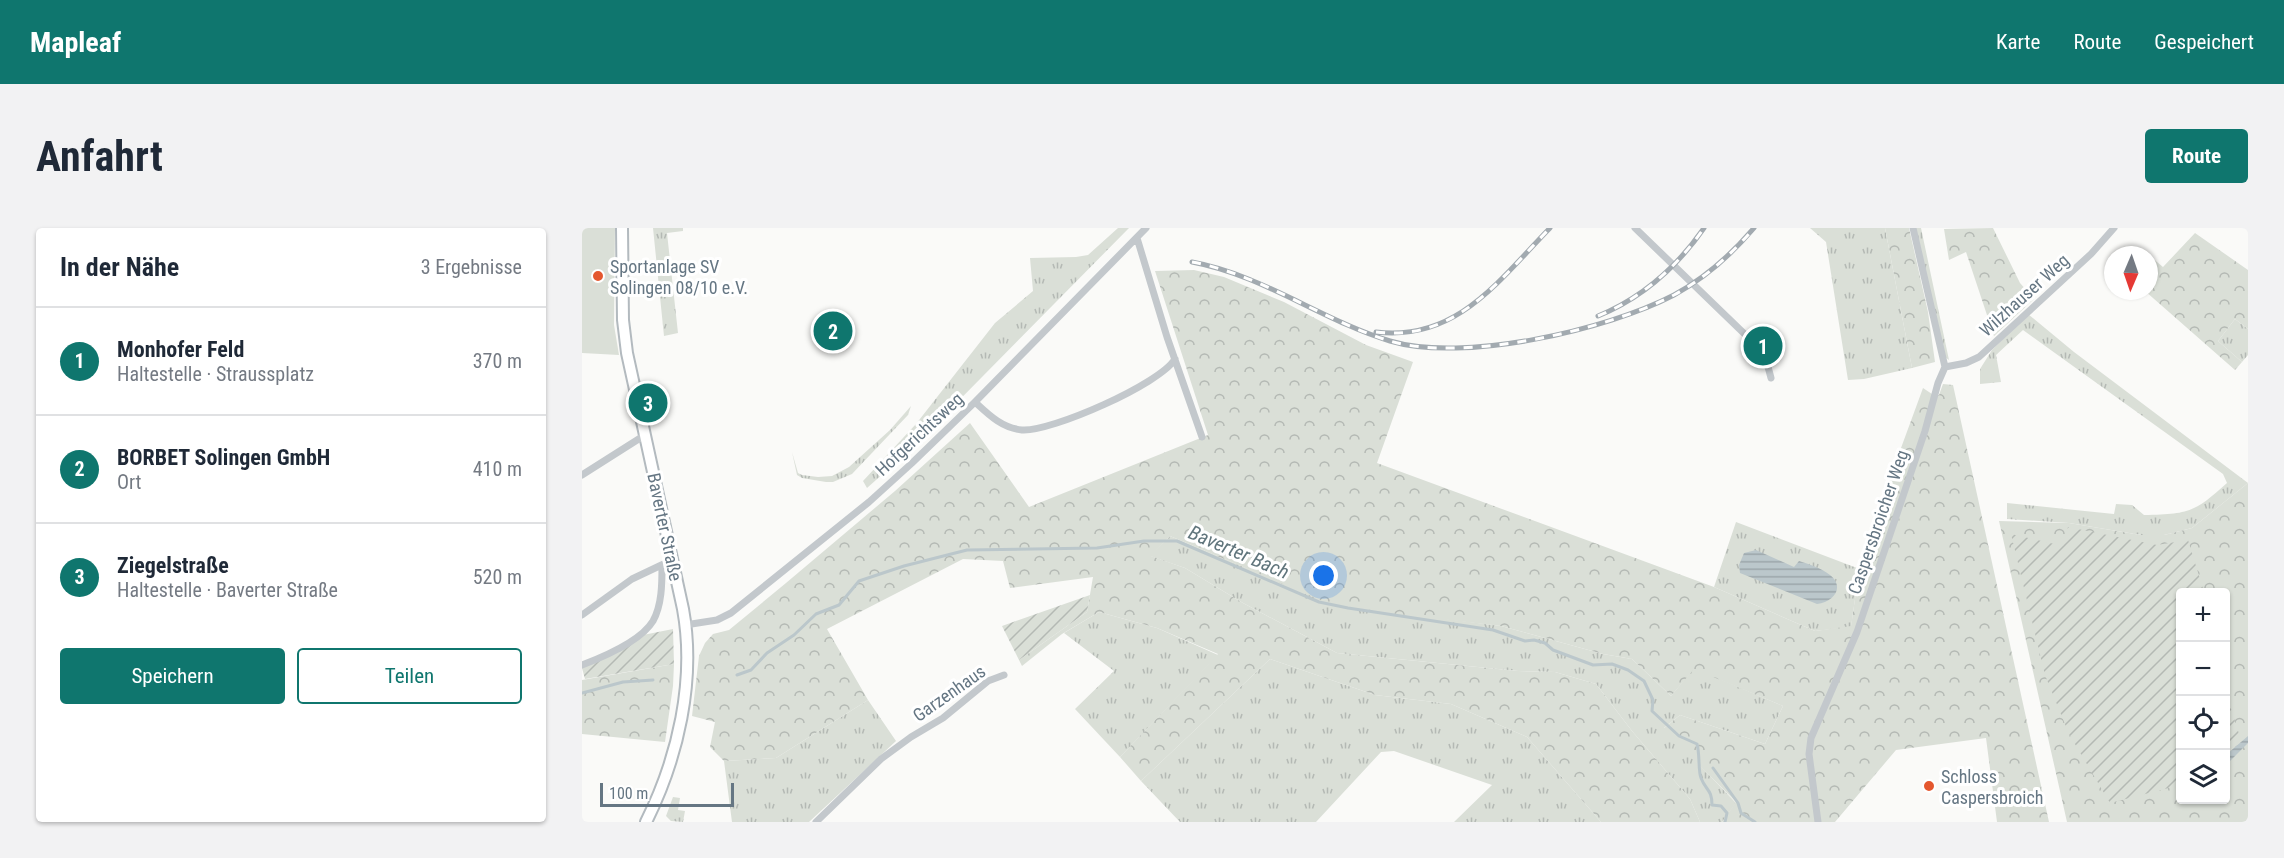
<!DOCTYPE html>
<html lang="de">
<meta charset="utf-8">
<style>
:root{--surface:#fff;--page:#f2f2f3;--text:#1f2937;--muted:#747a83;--line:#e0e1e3;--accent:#0f766e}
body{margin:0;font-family:"Roboto Condensed",sans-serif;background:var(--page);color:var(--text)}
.controls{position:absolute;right:18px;bottom:18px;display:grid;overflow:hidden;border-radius:6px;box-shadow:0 2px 4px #0004}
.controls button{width:54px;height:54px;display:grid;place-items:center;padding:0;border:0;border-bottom:2px solid var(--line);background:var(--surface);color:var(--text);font:30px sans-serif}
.compass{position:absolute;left:1522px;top:18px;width:54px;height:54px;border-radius:50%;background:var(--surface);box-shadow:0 2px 4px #0004;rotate:182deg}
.scale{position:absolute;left:18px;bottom:15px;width:134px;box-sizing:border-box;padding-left:6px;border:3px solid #657683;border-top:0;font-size:16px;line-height:21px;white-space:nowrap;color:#657683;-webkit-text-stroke:4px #fff;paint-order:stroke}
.you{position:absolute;left:742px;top:348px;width:21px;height:21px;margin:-15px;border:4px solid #fff;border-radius:50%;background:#1a73e8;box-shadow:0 0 0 9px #1a73e833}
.badge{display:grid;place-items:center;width:39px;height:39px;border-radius:50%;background:var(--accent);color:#fff;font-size:20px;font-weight:700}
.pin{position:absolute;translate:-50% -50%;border:3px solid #fff;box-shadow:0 2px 6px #0006}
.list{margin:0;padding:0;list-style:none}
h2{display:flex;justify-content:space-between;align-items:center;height:78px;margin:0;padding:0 24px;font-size:26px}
h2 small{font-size:20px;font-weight:400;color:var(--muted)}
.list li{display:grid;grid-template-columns:39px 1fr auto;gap:18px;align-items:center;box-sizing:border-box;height:108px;padding:0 24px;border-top:2px solid var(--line)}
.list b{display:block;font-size:22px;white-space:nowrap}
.list p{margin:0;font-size:20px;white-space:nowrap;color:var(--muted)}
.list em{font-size:20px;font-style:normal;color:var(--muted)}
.actions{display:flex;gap:12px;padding:18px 24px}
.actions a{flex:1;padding:14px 0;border:2px solid var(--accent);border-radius:6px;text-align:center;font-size:21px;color:var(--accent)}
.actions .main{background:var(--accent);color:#fff}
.icon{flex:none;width:33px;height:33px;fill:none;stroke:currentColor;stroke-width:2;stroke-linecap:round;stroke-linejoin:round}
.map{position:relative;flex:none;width:1666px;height:594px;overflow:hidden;border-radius:6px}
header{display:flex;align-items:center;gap:36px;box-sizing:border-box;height:84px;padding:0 30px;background:var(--accent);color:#fff}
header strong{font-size:28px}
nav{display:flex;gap:33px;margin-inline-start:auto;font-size:21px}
.intro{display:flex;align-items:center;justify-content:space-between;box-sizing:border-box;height:144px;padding:0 36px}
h1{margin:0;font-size:42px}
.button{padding:15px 27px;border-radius:6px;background:var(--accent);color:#fff;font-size:21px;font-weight:700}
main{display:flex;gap:36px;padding:0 36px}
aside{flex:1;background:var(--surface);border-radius:6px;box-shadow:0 2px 4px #0004}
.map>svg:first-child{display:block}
.grass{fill:url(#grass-tufts)}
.forest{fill:url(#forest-crowns);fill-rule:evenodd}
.garden{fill:url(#garden-furrows)}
.pitch{fill:#dadfd7}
.water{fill:url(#water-rules)}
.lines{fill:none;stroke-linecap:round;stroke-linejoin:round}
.stream{stroke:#bbc7cb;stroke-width:3}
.secondary-casing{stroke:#b3babf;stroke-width:14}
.minor{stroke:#c3c8cc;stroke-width:7}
.secondary{stroke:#fff;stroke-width:10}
.rail-casing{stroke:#a2aab0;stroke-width:5}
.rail{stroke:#fff;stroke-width:3;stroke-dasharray:9;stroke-linecap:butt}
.poi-dot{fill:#e4572e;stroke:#fff;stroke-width:2}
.labels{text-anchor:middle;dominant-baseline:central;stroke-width:6;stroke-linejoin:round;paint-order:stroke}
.poi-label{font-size:18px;fill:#657683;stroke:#fff;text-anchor:start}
.street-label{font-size:18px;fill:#657683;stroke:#fff}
.water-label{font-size:20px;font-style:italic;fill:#60757c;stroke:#fff}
</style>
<header>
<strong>Mapleaf</strong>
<nav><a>Karte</a><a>Route</a><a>Gespeichert</a></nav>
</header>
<div class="intro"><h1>Anfahrt</h1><a class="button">Route</a></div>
<main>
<aside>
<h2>In der Nähe<small>3 Ergebnisse</small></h2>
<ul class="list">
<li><span class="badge">1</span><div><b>Monhofer Feld</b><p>Haltestelle · Straussplatz</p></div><em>370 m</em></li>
<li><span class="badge">2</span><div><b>BORBET Solingen GmbH</b><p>Ort</p></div><em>410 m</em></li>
<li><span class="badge">3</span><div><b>Ziegelstraße</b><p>Haltestelle · Baverter Straße</p></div><em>520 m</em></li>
</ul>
<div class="actions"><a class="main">Speichern</a><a>Teilen</a></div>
</aside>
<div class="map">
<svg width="1666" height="594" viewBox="0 0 1666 594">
<defs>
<pattern id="grass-tufts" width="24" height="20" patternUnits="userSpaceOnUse" patternTransform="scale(1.5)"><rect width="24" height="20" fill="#dadfd7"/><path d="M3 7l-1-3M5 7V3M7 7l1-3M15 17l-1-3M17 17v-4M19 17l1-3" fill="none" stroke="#b4b9b4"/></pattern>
<pattern id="forest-crowns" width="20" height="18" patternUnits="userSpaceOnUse" patternTransform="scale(1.5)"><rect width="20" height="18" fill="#dadfd7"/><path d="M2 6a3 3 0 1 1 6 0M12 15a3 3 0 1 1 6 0" fill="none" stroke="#b4b9b4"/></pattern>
<pattern id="garden-furrows" width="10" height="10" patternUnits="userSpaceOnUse" patternTransform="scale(1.5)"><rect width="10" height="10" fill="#dadfd7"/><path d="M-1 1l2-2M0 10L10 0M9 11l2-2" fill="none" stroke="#b4b9b4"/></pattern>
<pattern id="water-rules" width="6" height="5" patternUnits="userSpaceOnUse" patternTransform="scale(1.5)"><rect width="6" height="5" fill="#bbc7cb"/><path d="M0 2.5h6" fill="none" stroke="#9ca6aa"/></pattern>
</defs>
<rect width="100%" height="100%" fill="#fafaf8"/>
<path class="grass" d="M71 0H101V3L85 5 96 105 82 108Z
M536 0H547L330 220 285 260 281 253 334 196 413 95 451 63 448 30 494 29 506 27Z
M1228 0H1303L1330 140 1282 151 1266 152 1244 14Z
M1334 0H1339L1367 132 1363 129Z
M1446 86 1492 124 1666 255 1610 300 1582 307H1559L1487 295 1425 291V275L1532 286 1534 276 1550 277 1562 287C1606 286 1612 285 1645 255L1641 246 1441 102 1414 127 1419 154 1398 156V141L1410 122Z
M1653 91 1666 101V127L1660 134 1636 113Z
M329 178 326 187 270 246 251 254H244L220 250 215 247 210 224 216 245 220 247 236 249 250 248 267 239 308 202Z
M1154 294 1275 340 1274 364 1269 399 1233 403 1132 359Z
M588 308 669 342 849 389 919 398 1021 426 1050 431 1089 468 1112 440 1201 478 1183 516 1098 487 1082 500 1154 575 1140 594H1118L1108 571 1050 503 1014 456 973 444 936 443 755 425 661 375 603 340 568 328Z
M517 384 575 400 636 427 538 529 493 481 532 443 482 405Z
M688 431 793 467 869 476 945 509 1019 594H872L910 557 812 523 799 524 734 594H598L559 553Z
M286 472 314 513 227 594H150L142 533 194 530Z
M91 569 98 570 96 582 103 583 101 594 89 593 84 588Z"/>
<path class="forest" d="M1303 0H1327L1346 84 1353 134 1330 140Z
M1411 0 1438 55 1452 71 1412 108 1384 24 1367 32 1362 1Z
M1613 5 1666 42V101L1653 91 1636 113 1660 134 1653 142 1563 63H1567V31L1569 29 1581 39Z
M612 42 642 49 702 74 784 117 831 134 795 235 1132 359 1233 403 1269 398 1274 364 1275 340 1341 160 1350 166 1357 167 1361 156 1371 157 1467 594H1415L1404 510 1314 522 1253 594H1140L1154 574 1081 501 1098 487 1183 516 1201 478 1112 441 1089 468 1050 431 1021 426 919 398 755 379 588 308 569 328 603 340 661 375 755 425 936 443 973 444 1014 456 1050 503 1108 571 1118 594H1019L945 509 869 476 793 467 688 431 559 553 538 529 636 426 575 400 517 384 480 406 440 438 437 432 505 384 511 349 428 360 421 333 381 331 245 401 286 472 194 530 142 533 128 519 133 494 110 488 117 428 123 415 131 406 147 402 204 355 313 263 388 195 447 279 626 207 573 43Z
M1666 255V594H1485L1417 293 1487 295 1559 307H1582L1610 300ZM1598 364H1644V572H1598Z
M92 436 91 458 83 514 0 506V452Z"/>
<path class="garden" d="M1486 299 1575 317 1606 312 1622 364H1598V557L1528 575 1487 506 1463 447 1429 306 1481 318Z
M508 367 505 384 437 432 420 398Z
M91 401 92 436 3 451 0 440 61 407Z
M1644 465 1658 509 1644 527Z"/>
<path class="pitch" d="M0 0H33L32 97 37 127 0 125Z"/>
<path class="water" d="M1174 322 1212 339 1217 333C1227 336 1239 340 1248 347 1263 359 1252 374 1235 376L1158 345 1157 337 1162 325Z
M1666 508V515L1644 537 1645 526Z"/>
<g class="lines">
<path class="stream" d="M155 447 169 442 185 425 212 407 234 386 257 377 277 353 322 338 385 322 515 320 562 313H595L737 374 766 380 911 402 943 413 952 412 963 415 971 422 1011 437 1030 436 1046 442 1062 453 1071 472 1070 483 1097 508 1115 516C1118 526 1116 543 1119 550 1124 563 1130 561 1130 577L1139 578 1145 585 1143 594
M0 465 41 454 71 452
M1131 540 1156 575 1159 585 1173 594"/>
<defs>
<path id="secondary" d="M40 0 41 92 45 125 101 381C114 452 96 530 64 594"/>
</defs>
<use href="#secondary" class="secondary-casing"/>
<path class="minor" d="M1053 0 1175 118 1185 135 1189 150
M555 10 585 109 620 209
M1363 139 1384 135 1397 129 1509 26 1532 0
M393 174C407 187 420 200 440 202 469 204 578 156 593 131
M0 247 63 207
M0 387 50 351 90 332
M103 397 135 392 149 385 287 274 330 235 393 174 564 0
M0 437C21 429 59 413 71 393 80 377 80 355 80 338
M234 594 299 531 329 509 361 490 406 453 422 447
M1236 594 1227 526 1229 510 1275 404 1343 203 1356 155 1363 139 1331 0"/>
<use href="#secondary" class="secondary"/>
<defs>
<path id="rail" d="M610 34C681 47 739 92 808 113 881 135 1025 102 1092 67 1123 50 1149 27 1172 0
M1016 88C1060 70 1095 39 1122 0
M794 104C875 114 918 51 968 0"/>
</defs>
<use href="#rail" class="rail-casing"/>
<use href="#rail" class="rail"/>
</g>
<g class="poi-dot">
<circle cx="16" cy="48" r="6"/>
<circle cx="1347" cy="558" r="6"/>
</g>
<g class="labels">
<g class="poi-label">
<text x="28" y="38">Sportanlage SV<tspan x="28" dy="21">Solingen 08/10 e.V.</tspan></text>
<text x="1359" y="548">Schloss<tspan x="1359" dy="21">Caspersbroich</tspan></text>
</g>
<g class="street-label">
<text transform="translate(1442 67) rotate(-42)">Wilzhauser Weg</text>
<text transform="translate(337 206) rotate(-43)">Hofgerichtsweg</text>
<text transform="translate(1296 294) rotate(-71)">Caspersbroicher Weg</text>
<text transform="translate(83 299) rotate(78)">Baverter Straße</text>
<text transform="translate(367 465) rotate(-35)">Garzenhaus</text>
</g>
<g class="water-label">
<text transform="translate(657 324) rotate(23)">Baverter Bach</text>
</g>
</g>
</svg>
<div class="controls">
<button>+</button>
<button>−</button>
<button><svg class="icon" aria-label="locate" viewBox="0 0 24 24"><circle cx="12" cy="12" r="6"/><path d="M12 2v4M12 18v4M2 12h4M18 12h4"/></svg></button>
<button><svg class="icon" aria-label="layers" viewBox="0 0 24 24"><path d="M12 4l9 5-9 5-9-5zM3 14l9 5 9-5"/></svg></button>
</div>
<svg class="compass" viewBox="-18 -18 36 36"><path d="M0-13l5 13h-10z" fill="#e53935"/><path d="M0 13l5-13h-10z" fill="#747a83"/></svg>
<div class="scale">100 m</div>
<div class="you"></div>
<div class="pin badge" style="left:1181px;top:118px">1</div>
<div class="pin badge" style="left:251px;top:103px">2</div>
<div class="pin badge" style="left:66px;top:175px">3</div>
</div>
</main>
